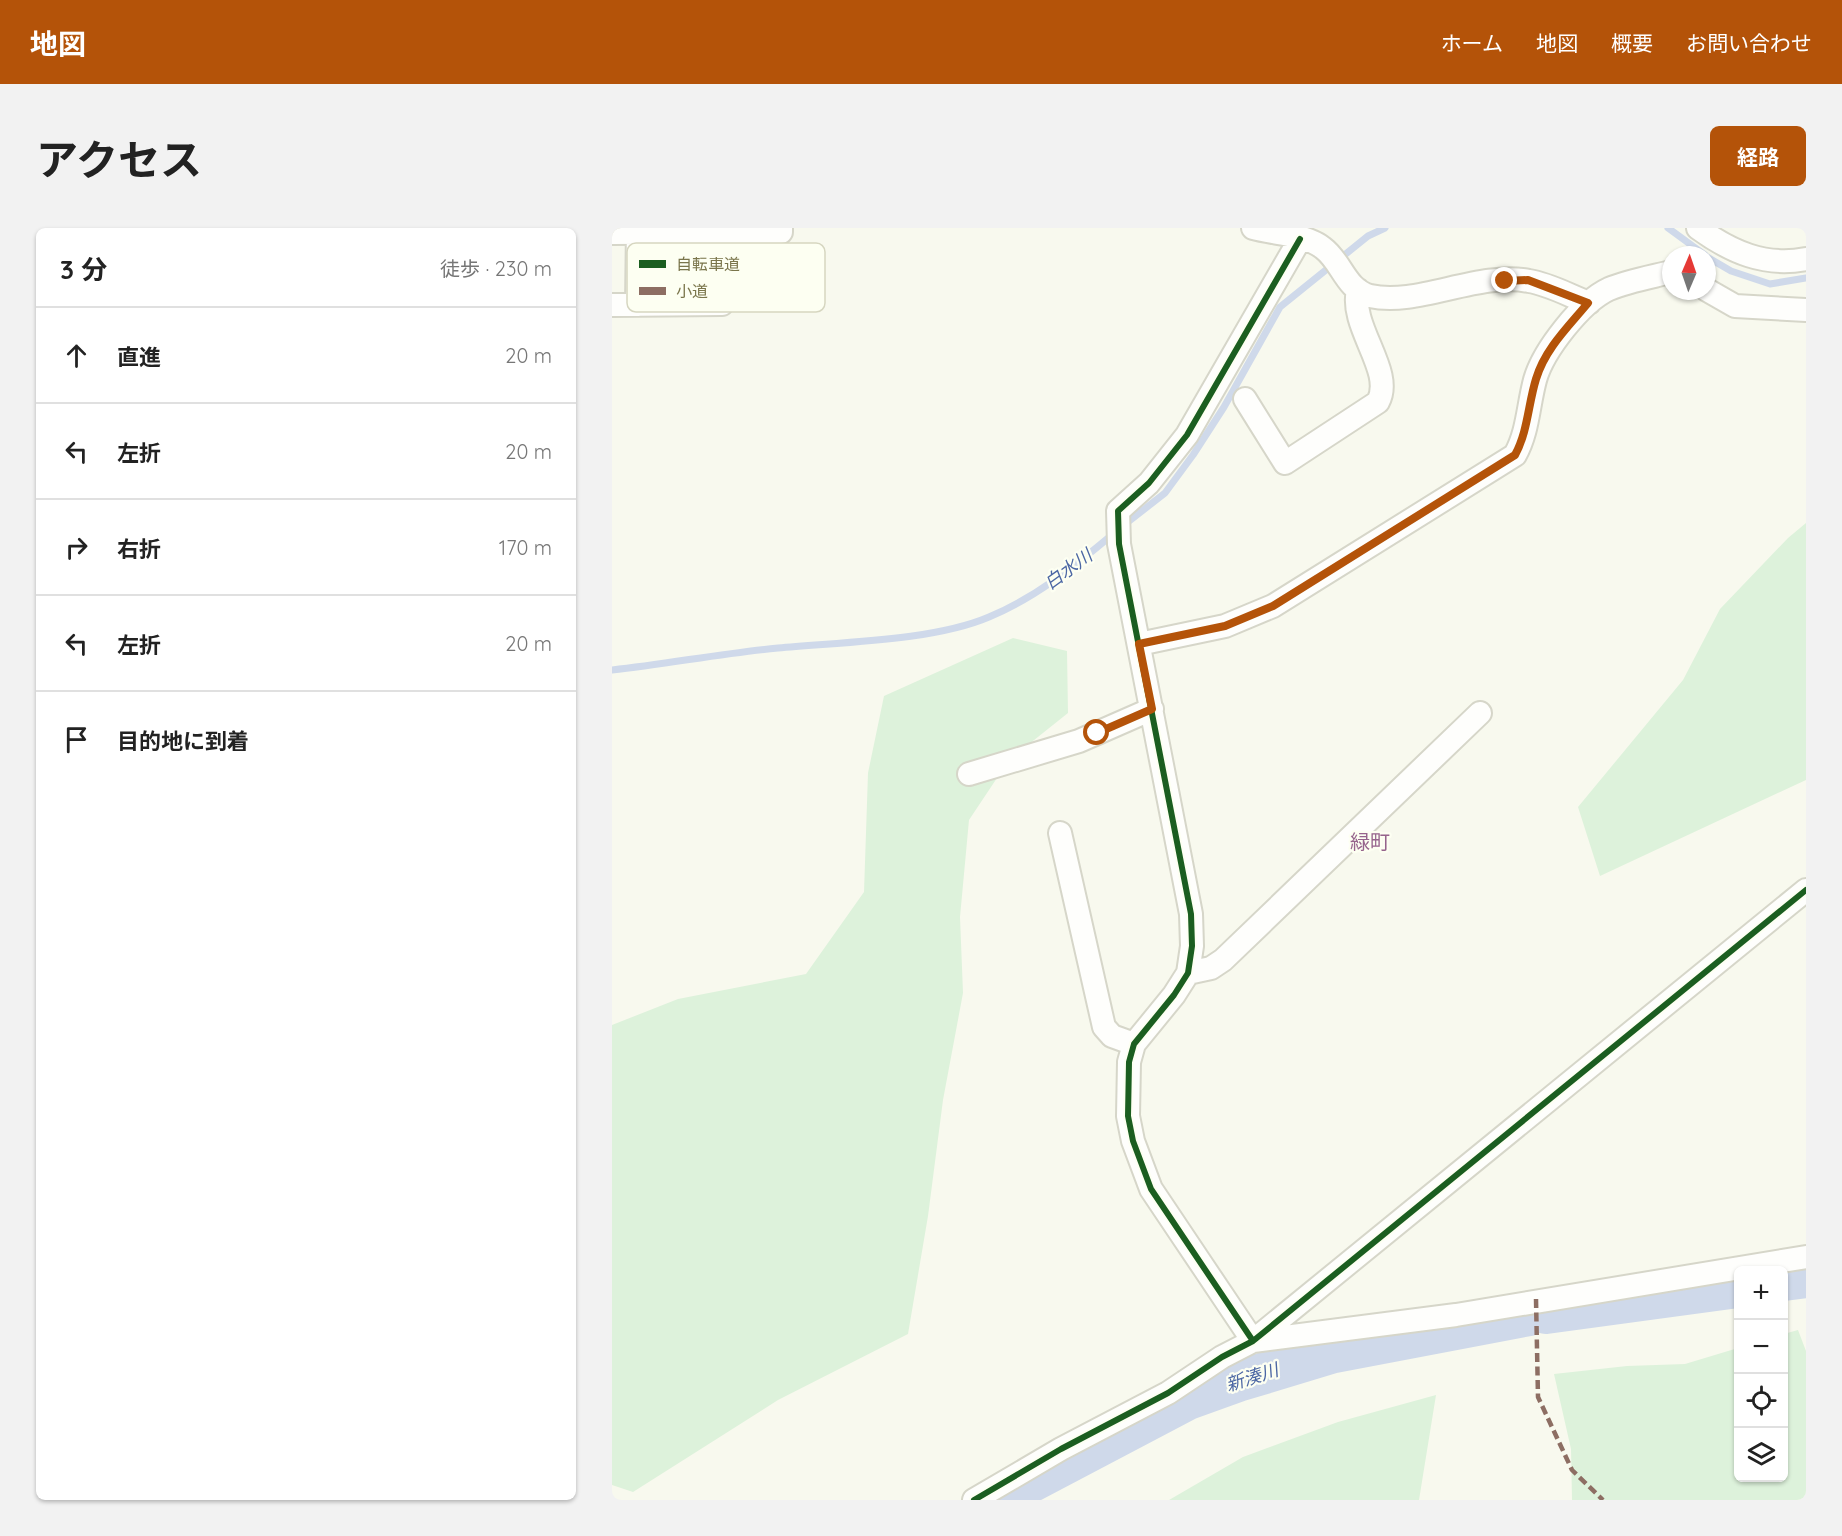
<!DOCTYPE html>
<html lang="ja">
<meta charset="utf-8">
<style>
:root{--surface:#fff;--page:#f2f2f2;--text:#222;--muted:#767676;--line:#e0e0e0;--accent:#b45309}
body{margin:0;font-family:Quicksand,"Noto Sans JP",sans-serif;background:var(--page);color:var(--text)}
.controls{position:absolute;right:18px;bottom:18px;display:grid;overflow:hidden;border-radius:9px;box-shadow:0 2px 4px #0004}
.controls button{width:54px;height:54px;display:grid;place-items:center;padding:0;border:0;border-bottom:2px solid var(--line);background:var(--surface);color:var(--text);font:30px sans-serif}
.compass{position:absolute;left:1050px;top:18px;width:54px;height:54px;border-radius:50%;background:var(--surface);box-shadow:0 2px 4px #0004;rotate:2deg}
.stop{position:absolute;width:18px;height:18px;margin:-14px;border:4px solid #b45309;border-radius:50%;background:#fff}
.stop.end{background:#b45309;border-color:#fff;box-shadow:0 2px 6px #0008}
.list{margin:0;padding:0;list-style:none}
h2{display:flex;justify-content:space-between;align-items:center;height:78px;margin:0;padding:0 24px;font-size:26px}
h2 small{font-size:20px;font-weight:400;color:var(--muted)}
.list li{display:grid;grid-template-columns:39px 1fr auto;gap:18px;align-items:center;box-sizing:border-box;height:96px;padding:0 24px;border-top:2px solid var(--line)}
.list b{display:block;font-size:22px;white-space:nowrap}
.list em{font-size:20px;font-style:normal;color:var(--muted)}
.icon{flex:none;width:33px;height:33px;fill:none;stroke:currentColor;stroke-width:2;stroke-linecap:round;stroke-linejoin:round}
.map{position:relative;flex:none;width:1194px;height:1272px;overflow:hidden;border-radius:9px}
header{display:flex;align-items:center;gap:36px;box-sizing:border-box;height:84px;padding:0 30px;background:var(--accent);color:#fff}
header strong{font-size:28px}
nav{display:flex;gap:33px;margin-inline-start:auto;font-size:21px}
.intro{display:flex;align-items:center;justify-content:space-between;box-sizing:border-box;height:144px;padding:0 36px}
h1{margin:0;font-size:42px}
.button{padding:15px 27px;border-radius:9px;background:var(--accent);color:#fff;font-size:21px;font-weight:700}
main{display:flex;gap:36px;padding:0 36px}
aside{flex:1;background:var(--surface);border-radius:9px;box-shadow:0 2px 4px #0004}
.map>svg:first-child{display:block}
.green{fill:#ddf2db}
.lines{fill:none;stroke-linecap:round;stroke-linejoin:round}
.stream{stroke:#cfd9ea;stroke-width:7}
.river{stroke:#cfd9ea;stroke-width:42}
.minor-casing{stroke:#d6d6c9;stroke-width:26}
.minor{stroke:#fefefc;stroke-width:22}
.quiet{stroke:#8d6e63;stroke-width:4.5;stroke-dasharray:9 4.5;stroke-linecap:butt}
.cycleway-casing{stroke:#fdfff2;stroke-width:10}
.cycleway{stroke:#1b5e20;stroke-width:6}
.route{stroke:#b45309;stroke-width:8}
.labels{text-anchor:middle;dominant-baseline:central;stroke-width:4.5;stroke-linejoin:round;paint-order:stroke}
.water-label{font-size:18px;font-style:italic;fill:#4c67a4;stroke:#fdfff2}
.quarter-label{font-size:20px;fill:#96648c;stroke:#fdfff2}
.key{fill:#fdfff2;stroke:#d6d6c0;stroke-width:1.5}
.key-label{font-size:16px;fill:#7a754b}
</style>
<header>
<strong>地図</strong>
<nav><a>ホーム</a><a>地図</a><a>概要</a><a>お問い合わせ</a></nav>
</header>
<div class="intro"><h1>アクセス</h1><a class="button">経路</a></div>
<main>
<aside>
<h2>3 分<small>徒歩 · 230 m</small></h2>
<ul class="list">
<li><svg class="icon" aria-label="ahead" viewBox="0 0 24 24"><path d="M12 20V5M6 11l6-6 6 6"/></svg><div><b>直進</b></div><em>20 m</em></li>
<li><svg class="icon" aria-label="left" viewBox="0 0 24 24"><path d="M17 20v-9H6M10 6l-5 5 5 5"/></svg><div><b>左折</b></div><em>20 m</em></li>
<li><svg class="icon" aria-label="right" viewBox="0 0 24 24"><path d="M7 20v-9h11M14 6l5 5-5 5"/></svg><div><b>右折</b></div><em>170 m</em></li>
<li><svg class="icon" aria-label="left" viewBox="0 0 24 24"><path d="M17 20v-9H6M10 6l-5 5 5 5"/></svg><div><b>左折</b></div><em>20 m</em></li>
<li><svg class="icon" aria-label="arrive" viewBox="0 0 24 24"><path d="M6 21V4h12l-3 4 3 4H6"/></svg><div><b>目的地に到着</b></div></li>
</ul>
</aside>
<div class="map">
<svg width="1194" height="1272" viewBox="0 0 1194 1272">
<rect width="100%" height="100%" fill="#f8f9ee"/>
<path class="green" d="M1194 295V552L988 648 966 579 1071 452 1108 381 1176 310Z
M401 410 455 423 456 485 397 532 357 592 348 689 351 765 331 872 316 988 296 1106 166 1172 21 1264 0 1257V797L66 771 194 746 252 664 256 545 272 468Z
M1186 1102 1194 1123V1272H960L959 1221 942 1146 1015 1138 1073 1136 1126 1120V1250H1172V1106Z
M824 1167 807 1272H557L631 1229 726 1194Z"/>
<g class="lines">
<path class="stream" d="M1056 0 1093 27
M1095 29 1119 43 1158 56 1194 50
M512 297 553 265 581 227 612 179 668 79 756 8 773 0
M0 442C56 436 111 425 166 420 228 414 321 413 377 389 423 370 463 338 501 306"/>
<path class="river" d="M1172 1052 1194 1049
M934 1085 1126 1059
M384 1272 576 1171 626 1153 722 1124 917 1087"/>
<defs>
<path id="minor" d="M641 0C662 6 694 6 711 20 730 34 733 61 758 68 805 79 866 43 917 53 937 56 958 68 977 75
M1086 0C1119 24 1153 39 1194 31
M0 5 169 4V0
M1095 62 1123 78 1194 82
M0 77 110 76
M25 77 26 0
M633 171 673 235 766 174C783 143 737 99 746 62
M527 416 613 398 661 378 903 227C916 204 916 178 923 152 931 123 969 74 997 61 1016 53 1039 49 1059 44
M357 546 467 513 540 481
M448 605 492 799 500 808 522 816
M576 745 599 740 611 732 868 485
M641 1113 539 961 521 913 516 888 517 834 522 816 562 767 576 745 580 718 579 686 507 316 506 283 537 255 575 207 688 11
M641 1113 844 1087 1194 1029
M362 1272 449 1221 556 1165 610 1129 641 1113 1194 662"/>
</defs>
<use href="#minor" class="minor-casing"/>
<use href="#minor" class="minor"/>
<path class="quiet" d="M924 1071 926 1169 960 1242 991 1272"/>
<defs>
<path id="cycleway" d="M641 1113 539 961 521 913 516 888 517 834 522 816 562 767 576 745 580 718 579 686 507 316 506 283 537 255 575 207 688 11
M362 1272 449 1221 556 1165 610 1129 641 1113 1194 662"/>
</defs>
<use href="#cycleway" class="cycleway-casing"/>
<use href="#cycleway" class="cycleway"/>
</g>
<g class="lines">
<path class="route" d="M485 505 540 481 527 416 613 398 661 378 903 227C916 203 916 177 924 151 933 121 956 99 976 75L916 52 893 53"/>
</g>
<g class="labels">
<g class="water-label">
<text transform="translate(456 341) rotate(-36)">白水川</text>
<text transform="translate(640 1149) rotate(-18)">新湊川</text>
</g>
<g class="quarter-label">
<text x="758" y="613">緑町</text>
</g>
</g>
<rect x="15" y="15" width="198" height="69" rx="9" class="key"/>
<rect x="27" y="32" width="27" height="8" fill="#1b5e20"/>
<rect x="27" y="59" width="27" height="8" fill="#8d6e63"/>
<g class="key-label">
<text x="64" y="42">自転車道</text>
<text x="64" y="69">小道</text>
</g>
</svg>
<div class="controls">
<button>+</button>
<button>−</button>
<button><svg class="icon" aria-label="locate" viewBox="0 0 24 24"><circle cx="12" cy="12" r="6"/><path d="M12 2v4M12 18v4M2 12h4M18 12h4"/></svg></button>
<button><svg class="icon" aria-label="layers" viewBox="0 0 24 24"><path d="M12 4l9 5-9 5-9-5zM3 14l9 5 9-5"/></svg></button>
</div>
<svg class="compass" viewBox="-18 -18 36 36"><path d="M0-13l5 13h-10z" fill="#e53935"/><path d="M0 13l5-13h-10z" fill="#767676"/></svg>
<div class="stop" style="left:485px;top:505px"></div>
<div class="stop end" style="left:893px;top:53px"></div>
</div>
</main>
